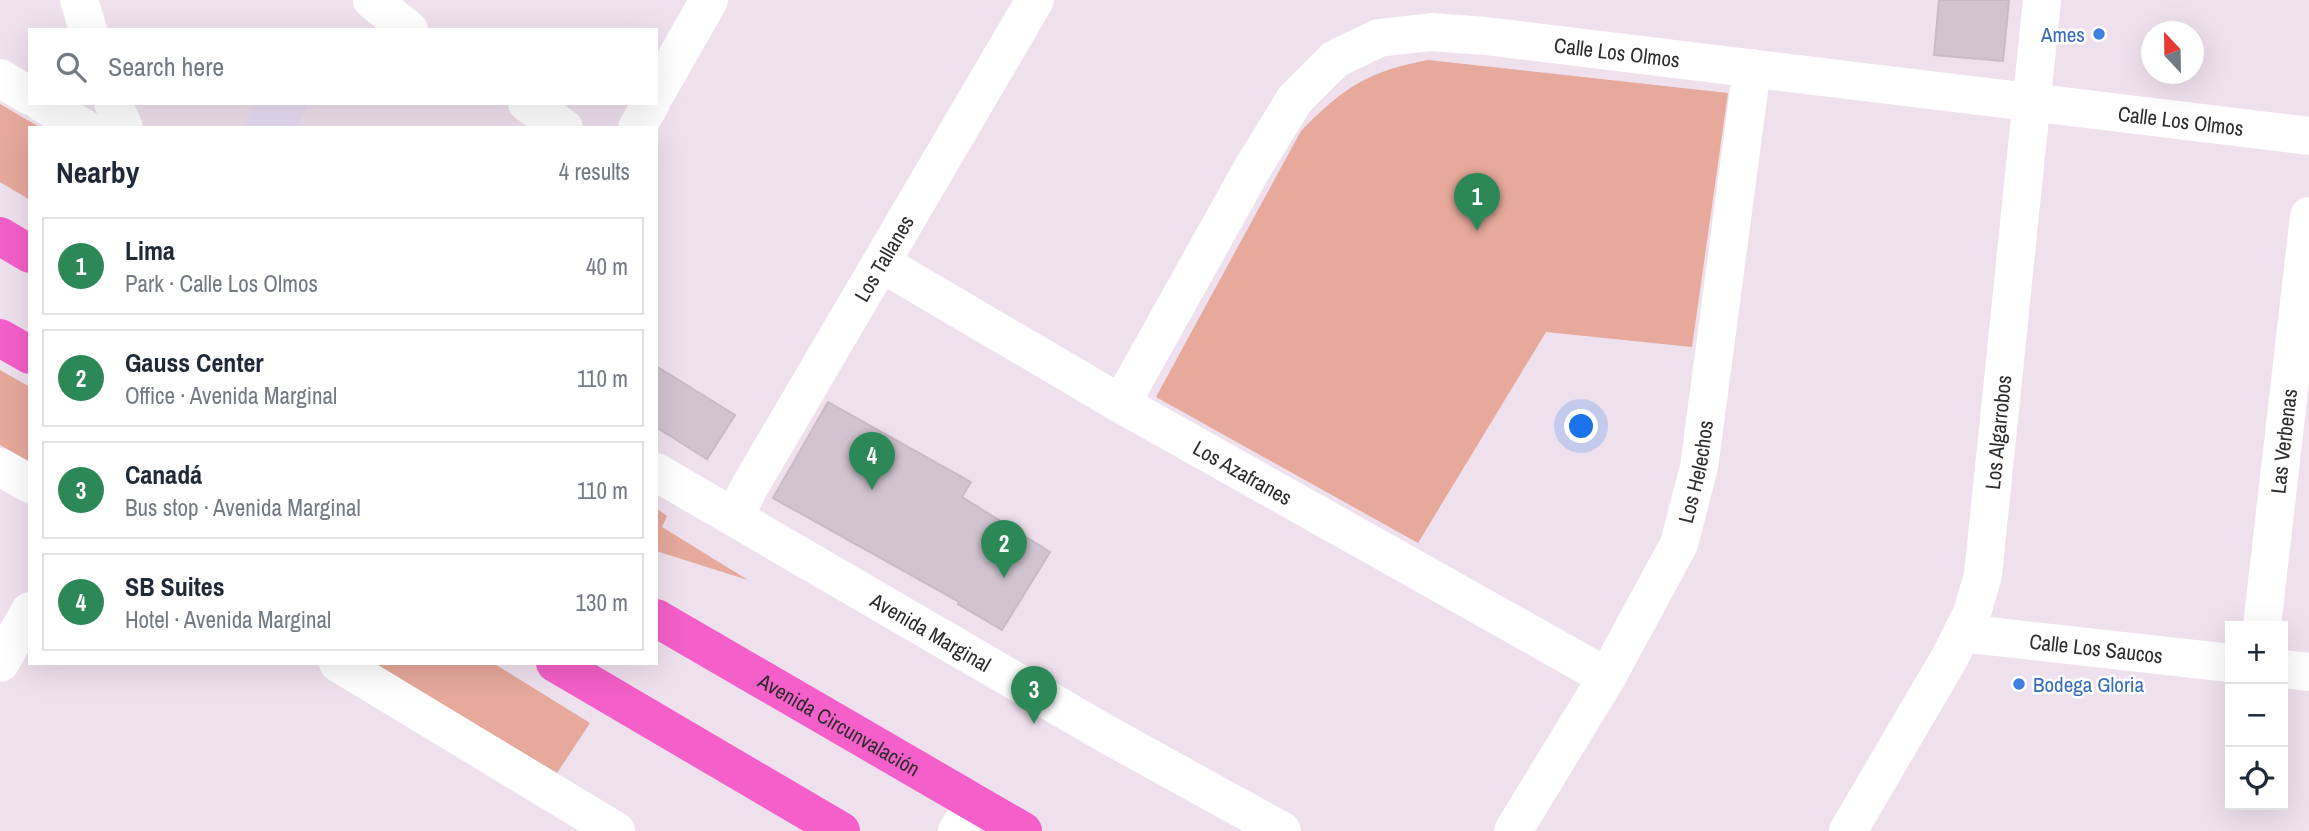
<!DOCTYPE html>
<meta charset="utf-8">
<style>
:root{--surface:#fff;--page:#f2f2f3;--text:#1f2937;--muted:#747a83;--line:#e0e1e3;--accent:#2c8957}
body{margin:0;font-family:"Archivo Narrow",sans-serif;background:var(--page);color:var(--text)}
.controls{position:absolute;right:21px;bottom:21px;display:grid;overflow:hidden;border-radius:0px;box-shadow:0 7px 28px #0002}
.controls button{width:63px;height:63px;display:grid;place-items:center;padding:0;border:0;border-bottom:2px solid var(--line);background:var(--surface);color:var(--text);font:35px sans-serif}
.compass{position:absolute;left:2141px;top:21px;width:63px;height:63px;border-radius:50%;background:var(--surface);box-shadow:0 7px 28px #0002;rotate:338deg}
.you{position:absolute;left:1582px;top:427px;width:24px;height:24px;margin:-18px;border:5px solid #fff;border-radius:50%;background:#1a73e8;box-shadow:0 0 0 10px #1a73e833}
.badge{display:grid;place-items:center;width:46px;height:46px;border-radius:50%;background:var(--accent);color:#fff;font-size:23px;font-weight:700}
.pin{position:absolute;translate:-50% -58px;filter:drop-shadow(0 2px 4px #0008)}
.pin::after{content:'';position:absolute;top:37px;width:24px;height:21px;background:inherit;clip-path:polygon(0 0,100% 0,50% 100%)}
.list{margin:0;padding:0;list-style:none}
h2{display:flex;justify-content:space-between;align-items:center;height:91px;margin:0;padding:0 28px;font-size:30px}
h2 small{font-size:23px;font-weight:400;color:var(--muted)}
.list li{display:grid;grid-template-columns:46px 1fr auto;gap:21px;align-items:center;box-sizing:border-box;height:98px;margin:0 14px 14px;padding:0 14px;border:2px solid var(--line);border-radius:0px}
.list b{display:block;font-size:26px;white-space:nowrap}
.list p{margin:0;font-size:23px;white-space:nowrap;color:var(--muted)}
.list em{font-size:23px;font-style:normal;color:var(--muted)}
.icon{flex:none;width:38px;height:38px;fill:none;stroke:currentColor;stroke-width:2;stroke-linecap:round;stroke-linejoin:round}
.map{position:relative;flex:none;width:2309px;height:831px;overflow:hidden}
.search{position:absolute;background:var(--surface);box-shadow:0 7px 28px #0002;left:28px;top:28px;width:630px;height:77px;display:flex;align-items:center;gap:18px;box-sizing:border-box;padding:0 24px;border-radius:0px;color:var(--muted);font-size:26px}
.panel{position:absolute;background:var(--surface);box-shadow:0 7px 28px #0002;left:28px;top:126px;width:630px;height:539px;border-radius:0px}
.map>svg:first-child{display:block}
.medical{fill:#e9ddf5}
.green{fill:#e6a99b}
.building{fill:#d1c4d0;stroke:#cab9c7;stroke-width:2}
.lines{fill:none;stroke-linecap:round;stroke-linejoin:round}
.street{stroke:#fff;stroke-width:38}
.secondary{stroke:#fff;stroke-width:38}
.primary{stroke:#f45fc9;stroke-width:38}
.shop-dot{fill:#3f7fe0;stroke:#fff;stroke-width:2.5}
.labels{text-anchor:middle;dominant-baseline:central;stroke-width:5;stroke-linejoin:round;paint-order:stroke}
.shop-label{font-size:21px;fill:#366cbe;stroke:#fff;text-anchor:end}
.street-label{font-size:21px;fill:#2d2d2d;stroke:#fff}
</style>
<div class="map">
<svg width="2309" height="831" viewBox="0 0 2309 831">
<rect width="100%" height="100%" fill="#efe0ed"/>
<path class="medical" d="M256 103H302L308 106 296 128H243Z"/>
<path class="green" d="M1428 60 1728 93 1692 347 1546 332 1418 543 1156 397 1301 131C1343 88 1368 71 1428 60Z
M0 104 41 128H30V200L0 182Z
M0 370 30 387V462L0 445Z
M656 508 667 516 662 527 748 580 656 551Z
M370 663H493L590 723 557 773Z"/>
<path class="building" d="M1939 0H2009L2003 61 1934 55Z
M656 366 735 415 707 459 656 427Z
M828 402 971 482 962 497 1050 552 1002 630 958 604 959 602 773 498Z"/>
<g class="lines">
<g class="street">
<path d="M372 0 409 30"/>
<path d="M527 103 564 128"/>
<path id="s1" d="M881 263 1121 404 1607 677"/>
<path id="s2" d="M1121 404 1252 169 1295 99 1335 59 1379 38 1431 32 1485 36 2309 136"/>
<path id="s3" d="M734 517 750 486 1035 0"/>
<path id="s4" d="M2262 626 2309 216"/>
<path id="s5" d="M1962 633 2230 663"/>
<path d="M0 663 30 611"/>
<path d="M2283 669 2309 672"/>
<path id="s6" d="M1513 831 1607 677 1679 544 1699 467 1752 68"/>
</g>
<g class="secondary">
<path d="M79 0 88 30"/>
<path d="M0 78 30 96"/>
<path d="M656 93 709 0"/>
<path d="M42 103 84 128"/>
<path d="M113 103 124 128"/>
<path d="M637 128 651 103"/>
<path d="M0 467 30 484"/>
<path id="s7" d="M656 472 1108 735 1282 831"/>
<path d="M338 663 616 831"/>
<path d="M957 831 974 802"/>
<path id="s8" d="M1848 831 1950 657 1972 613 1983 575 2042 0"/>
</g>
<g class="primary">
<path d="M0 236 30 254"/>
<path d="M0 338 30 355"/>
<path id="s9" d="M656 618 1023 831"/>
<path d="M555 663 841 831"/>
</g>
</g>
<g class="shop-dot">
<circle cx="2099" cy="34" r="7"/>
<circle cx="2019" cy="684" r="7"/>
</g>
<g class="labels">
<g class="shop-label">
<text x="2085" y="34">Ames</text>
<text x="2033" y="684" text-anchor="start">Bodega Gloria</text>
</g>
<g class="street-label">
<text stroke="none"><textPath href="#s2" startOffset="696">Calle Los Olmos</textPath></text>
<text stroke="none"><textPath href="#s2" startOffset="1264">Calle Los Olmos</textPath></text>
<text stroke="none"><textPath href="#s3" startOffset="299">Los Tallanes</textPath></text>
<text stroke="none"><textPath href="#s8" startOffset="434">Los Algarrobos</textPath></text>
<text stroke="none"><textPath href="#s4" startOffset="186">Las Verbenas</textPath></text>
<text stroke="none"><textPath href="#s6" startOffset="406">Los Helechos</textPath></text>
<text stroke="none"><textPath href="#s1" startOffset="418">Los Azafranes</textPath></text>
<text stroke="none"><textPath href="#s7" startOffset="318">Avenida Marginal</textPath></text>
<text stroke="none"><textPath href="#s5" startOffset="135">Calle Los Saucos</textPath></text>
<text stroke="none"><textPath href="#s9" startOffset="212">Avenida Circunvalación</textPath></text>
</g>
</g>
</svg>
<div class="controls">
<button>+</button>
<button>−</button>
<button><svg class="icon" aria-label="locate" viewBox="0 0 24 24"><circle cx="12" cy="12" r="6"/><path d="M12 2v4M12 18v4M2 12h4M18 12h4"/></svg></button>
</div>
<svg class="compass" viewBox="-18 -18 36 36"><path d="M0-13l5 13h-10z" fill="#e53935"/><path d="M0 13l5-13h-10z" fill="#747a83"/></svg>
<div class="you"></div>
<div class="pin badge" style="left:1477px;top:231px">1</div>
<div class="pin badge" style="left:1004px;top:578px">2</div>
<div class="pin badge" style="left:1034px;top:724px">3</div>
<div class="pin badge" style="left:872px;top:490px">4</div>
<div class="search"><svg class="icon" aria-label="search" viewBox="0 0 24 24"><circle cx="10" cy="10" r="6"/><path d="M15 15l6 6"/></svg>Search here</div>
<section class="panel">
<h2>Nearby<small>4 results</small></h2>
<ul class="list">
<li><span class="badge">1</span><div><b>Lima</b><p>Park · Calle Los Olmos</p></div><em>40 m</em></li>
<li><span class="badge">2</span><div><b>Gauss Center</b><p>Office · Avenida Marginal</p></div><em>110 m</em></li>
<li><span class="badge">3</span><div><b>Canadá</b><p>Bus stop · Avenida Marginal</p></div><em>110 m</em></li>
<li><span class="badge">4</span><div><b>SB Suites</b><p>Hotel · Avenida Marginal</p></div><em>130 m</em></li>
</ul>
</section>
</div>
